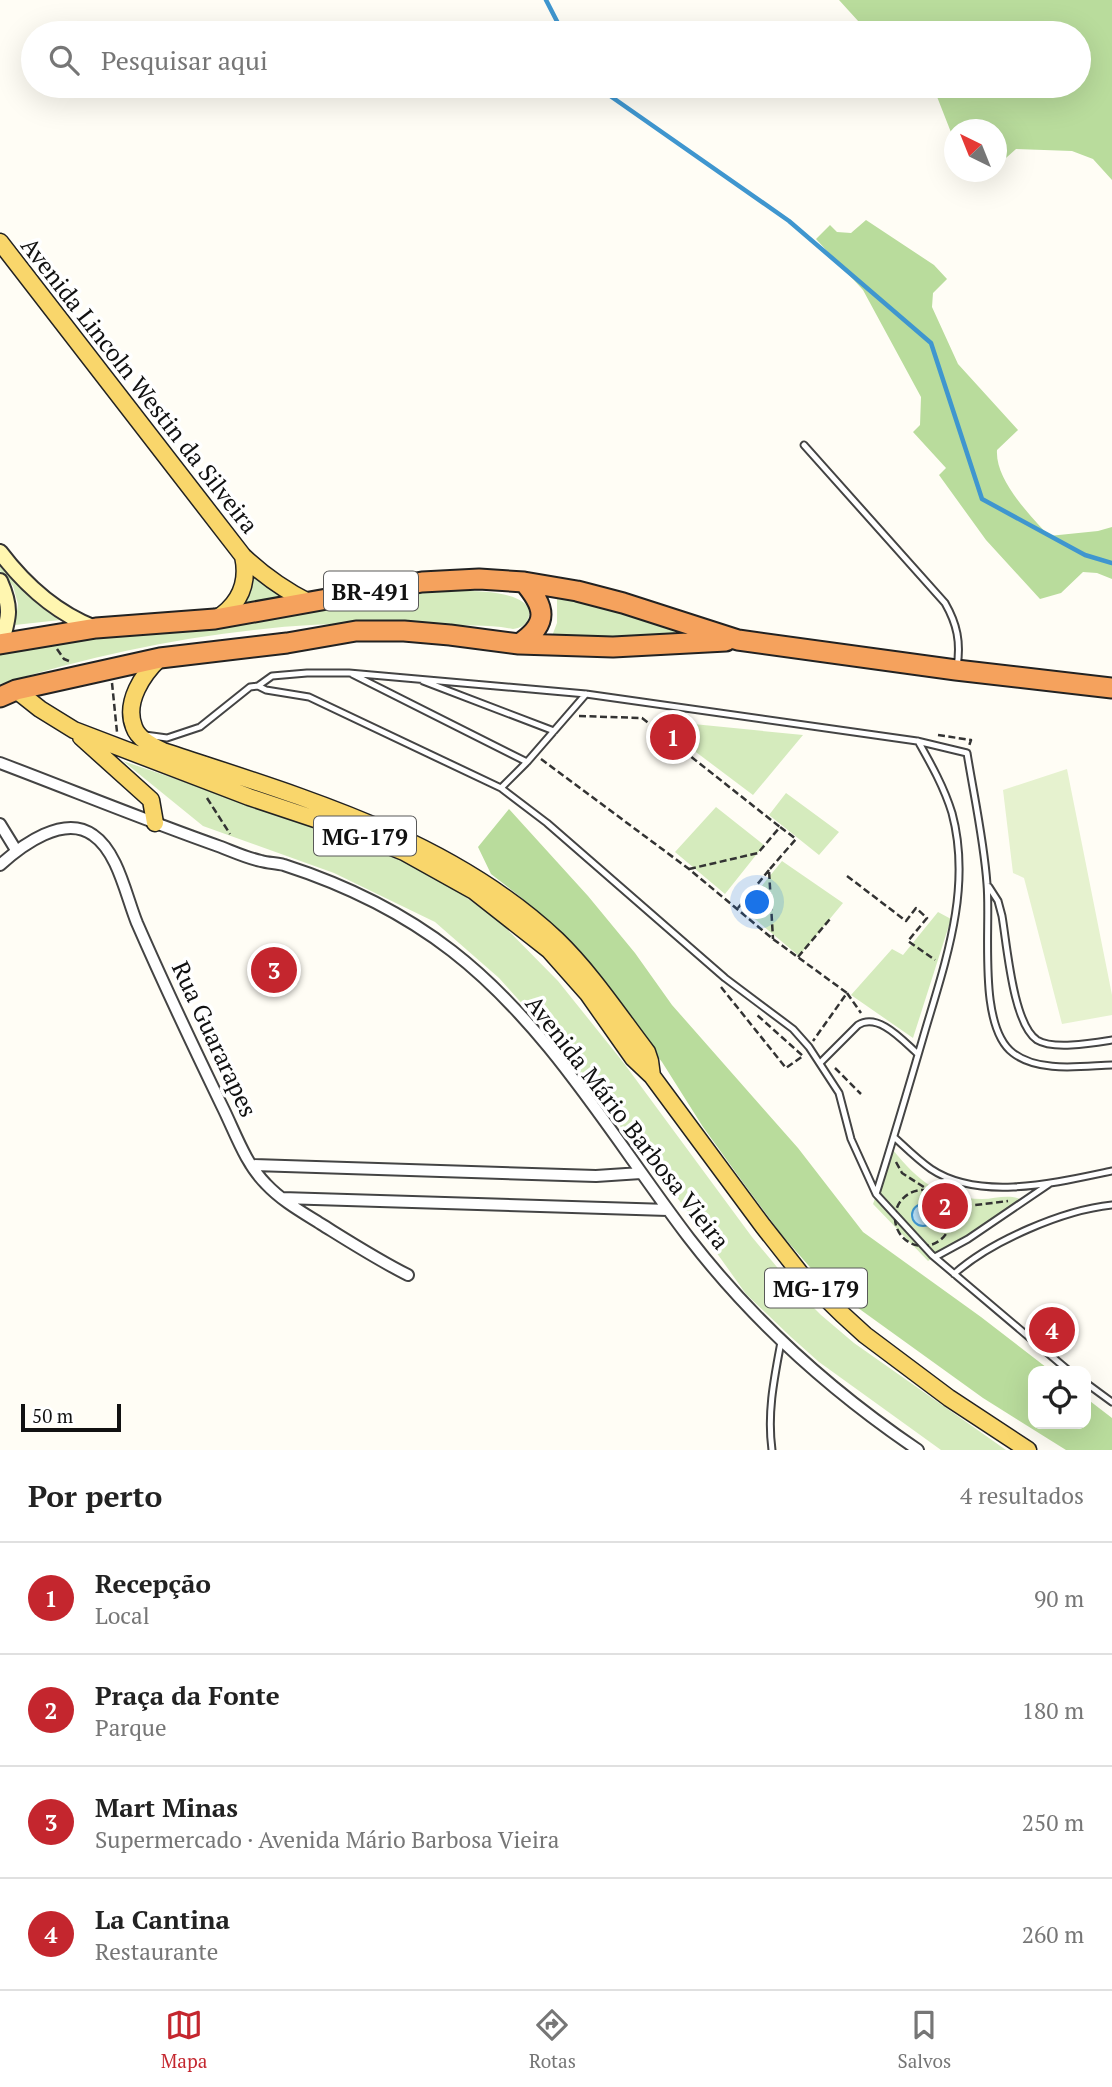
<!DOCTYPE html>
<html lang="pt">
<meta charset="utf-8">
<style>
:root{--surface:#fff;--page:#f2f2f2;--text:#222;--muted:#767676;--line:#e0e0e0;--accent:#c4262e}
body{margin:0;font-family:"PT Serif",serif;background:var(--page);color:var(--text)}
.controls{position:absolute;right:21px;bottom:21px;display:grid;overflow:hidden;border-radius:14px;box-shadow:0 7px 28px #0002}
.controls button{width:63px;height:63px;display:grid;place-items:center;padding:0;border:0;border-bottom:2px solid var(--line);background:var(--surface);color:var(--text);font:35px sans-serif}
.compass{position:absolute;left:944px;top:119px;width:63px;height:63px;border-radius:50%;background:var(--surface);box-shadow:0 7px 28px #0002;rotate:317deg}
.scale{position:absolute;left:21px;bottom:18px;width:100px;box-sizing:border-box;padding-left:7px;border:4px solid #111;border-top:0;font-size:19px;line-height:24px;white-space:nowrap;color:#111;-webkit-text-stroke:5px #fff;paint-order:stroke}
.you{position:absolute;left:758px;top:903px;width:24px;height:24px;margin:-18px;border:5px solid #fff;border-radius:50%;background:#1a73e8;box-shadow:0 0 0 10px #1a73e833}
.badge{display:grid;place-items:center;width:46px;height:46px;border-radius:50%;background:var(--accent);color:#fff;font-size:23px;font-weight:700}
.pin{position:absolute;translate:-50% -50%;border:4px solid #fff;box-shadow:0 2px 7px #0006}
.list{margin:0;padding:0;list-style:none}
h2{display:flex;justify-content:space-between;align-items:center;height:91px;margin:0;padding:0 28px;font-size:30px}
h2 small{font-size:23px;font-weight:400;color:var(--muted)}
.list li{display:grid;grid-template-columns:46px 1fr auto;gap:21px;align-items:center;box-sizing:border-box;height:112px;padding:0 28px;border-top:2px solid var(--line)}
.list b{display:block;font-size:26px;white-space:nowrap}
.list p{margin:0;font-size:23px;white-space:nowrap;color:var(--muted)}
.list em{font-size:23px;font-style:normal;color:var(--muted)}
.icon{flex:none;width:38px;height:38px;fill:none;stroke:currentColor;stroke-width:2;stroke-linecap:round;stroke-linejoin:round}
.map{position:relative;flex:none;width:1112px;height:1450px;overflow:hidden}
.search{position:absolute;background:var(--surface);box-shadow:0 7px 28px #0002;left:21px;right:21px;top:21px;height:77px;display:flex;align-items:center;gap:18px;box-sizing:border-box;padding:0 24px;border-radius:38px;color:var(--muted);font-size:26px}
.sheet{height:539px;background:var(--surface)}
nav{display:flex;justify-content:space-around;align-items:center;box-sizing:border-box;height:98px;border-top:2px solid var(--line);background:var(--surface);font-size:19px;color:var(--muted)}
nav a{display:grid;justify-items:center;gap:4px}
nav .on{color:var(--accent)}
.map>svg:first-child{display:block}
.green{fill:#d5ebbd}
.forest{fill:#b9dc9c}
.pitch{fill:#e6f2cf}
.water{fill:#b9e0f7;stroke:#3f96cf;stroke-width:2}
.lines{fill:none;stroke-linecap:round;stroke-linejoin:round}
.stream{stroke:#3f96cf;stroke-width:4.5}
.lane-casing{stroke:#444;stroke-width:9}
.street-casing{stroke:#444;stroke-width:14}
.secondary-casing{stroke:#333;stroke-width:18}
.primary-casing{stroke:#222;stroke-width:19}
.highway-casing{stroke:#222;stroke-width:23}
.path{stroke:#333;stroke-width:2.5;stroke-dasharray:7 3.5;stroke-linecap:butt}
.lane{stroke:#fff;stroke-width:5}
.street{stroke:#fff;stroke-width:10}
.secondary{stroke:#fff6b0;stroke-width:14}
.primary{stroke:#f9d66b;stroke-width:16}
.highway{stroke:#f5a25d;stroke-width:19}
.labels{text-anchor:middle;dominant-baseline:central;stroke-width:7;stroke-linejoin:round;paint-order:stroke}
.shield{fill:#fff;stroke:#585858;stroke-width:2}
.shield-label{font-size:23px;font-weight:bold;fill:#111}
.street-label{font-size:24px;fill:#111;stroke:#fff}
</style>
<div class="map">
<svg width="1112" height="1450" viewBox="0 0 1112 1450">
<rect width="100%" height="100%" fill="#fffdf5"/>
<path class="green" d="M0 557 47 610 60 620 15 625 18 604 13 586 0 571Z
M251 573 284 598 246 605Z
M439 591C457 591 534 587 529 616 527 625 521 628 513 629 489 624 462 626 438 625 290 616 141 640 0 684V649Z
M557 597 582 599 702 636 574 639 552 636 557 623Z
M652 719 663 721 803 735 753 795Z
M123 761 349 838 413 865 446 883 499 921 558 981 623 1062 752 1237 796 1290 821 1315 854 1343 1006 1450H941L819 1362 791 1337 746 1294 679 1200 643 1157 562 1048 499 978 435 922 334 873 203 826Z
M786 793 839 832 819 855 769 815Z
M716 807 764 845 725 894 675 852Z
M782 861 843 903 799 956 743 909Z
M938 912 951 919 913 1038 851 995 892 949 903 955Z
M893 1150C919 1182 939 1198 982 1199 995 1199 1007 1194 1020 1199 1009 1217 949 1248 928 1261L873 1204Z"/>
<path class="forest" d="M839 0H1112V180L1093 159 1072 151 1016 149 997 166 996 130H954V140L934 89 930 86H1079V33H869Z
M866 220 934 265 947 279 933 293 932 307 958 364 1018 430 997 450C995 480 1029 514 1049 536L1098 531 1112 527V579L1097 573 1083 572 1061 593 1040 599 986 540 939 475 946 468 913 432 920 425 921 397 863 290 816 239 830 225 837 232 851 233Z
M509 809 588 896 635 953 672 1005 798 1148 863 1232 981 1317 1051 1371H1033V1424H1086V1398L1112 1418V1450H1066L983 1398 847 1300 815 1273 781 1234 747 1188 703 1127 662 1062 602 986 523 899 491 874 478 847Z"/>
<path class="pitch" d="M1067 769 1112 995V1015L1062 1024 1024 878 1013 873 1003 790Z"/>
<path class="water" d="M912 1215a11 11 0 1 1 22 0a11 11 0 1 1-22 0Z"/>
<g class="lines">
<path class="stream" d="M546 0 563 33
M596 86 789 221 931 343 982 499 1085 555 1112 563"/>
<defs>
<path id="lane" d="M804 445 945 603C957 624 961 642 957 667
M352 674 527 762
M423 681 554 731
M258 686 266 690 309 697 501 788 547 823 725 978 793 1029 809 1047 839 1093 851 1139 876 1194 932 1255 1069 1371
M145 735 167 738 200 727 250 687 258 686 272 676 307 673H349L586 694 917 741 967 753C974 796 984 841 987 884 991 927 977 1026 1013 1053 1039 1073 1082 1066 1112 1065
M501 788 527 762 586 694
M989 887 998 901 1002 916C1007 945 1013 1024 1037 1040 1053 1050 1093 1043 1112 1040
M820 1063 858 1025C879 1012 904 1042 918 1054
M894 1137C906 1148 918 1160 931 1169 980 1202 1059 1182 1112 1171
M876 1194C893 1140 909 1086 925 1031 946 960 972 887 952 813 944 787 931 764 918 741
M935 1257 968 1239 1049 1184
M954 1274C991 1241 1063 1210 1112 1205
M1086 1383 1112 1402
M772 1450C767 1413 774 1379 781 1342"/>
<path id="street" d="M0 763C74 791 147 821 221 847 234 852 247 858 261 861 268 863 276 863 284 865 343 884 403 913 452 951 549 1026 615 1141 689 1238 753 1321 831 1391 918 1450
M0 824 16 850
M0 865C22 845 64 814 93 835 118 852 126 896 137 923 164 985 193 1046 222 1106 235 1132 245 1163 266 1184 282 1201 302 1212 321 1224 350 1242 378 1260 408 1275
M251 1165 596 1176 641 1173
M282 1198 668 1210"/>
<path id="secondary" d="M0 552C25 585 56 613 95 628
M0 581C12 608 9 617 1 644"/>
<path id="primary" d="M0 242 243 556C264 576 284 590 310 603
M216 619C240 604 249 583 243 556
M160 658C143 674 124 702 134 727 138 739 152 746 163 751 301 797 449 838 557 940 591 973 618 1014 647 1052L650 1061 652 1076
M16 690 40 709 74 730 249 797 354 832 404 852 474 891 549 950 588 994 633 1058 652 1076 763 1226 800 1273 842 1314 865 1335 949 1398 1028 1450
M81 737 151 800 155 823"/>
<path id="highway" d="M0 644 96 628 215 619 422 582 479 579 524 582 577 591 623 603 738 640 956 670 1112 688
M519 644C550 623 545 607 524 582
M0 697 16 690 160 658 287 643 356 631H404L450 635 519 644 613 647 726 641"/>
</defs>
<use href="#lane" class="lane-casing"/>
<use href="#street" class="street-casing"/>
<use href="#secondary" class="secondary-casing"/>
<use href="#primary" class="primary-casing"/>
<use href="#highway" class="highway-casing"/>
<path class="path" d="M57 649 64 659 69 661
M112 683 117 732
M579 716 642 718 780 827
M938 735 971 740 969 746
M541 759 689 869 773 939 847 993 813 1041
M207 798 230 834
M689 869 758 853 780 827 796 839 769 870 773 939
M847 876 906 921 916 908 927 918 908 941 935 960
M738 908 769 870
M798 957 830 919
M721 987 786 1068 803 1056 757 1015
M847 993 861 1013
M835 1068 861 1094
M896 1162 902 1173 930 1191
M895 1218a28 28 0 1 1 56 0a28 28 0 1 1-56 0Z
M945 1201 960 1207 1008 1201"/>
<use href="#lane" class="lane"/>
<use href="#street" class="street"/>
<use href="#secondary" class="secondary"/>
<use href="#primary" class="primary"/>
<use href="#highway" class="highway"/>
</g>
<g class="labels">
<g class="shield">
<rect x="324" y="571.5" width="94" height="39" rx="5"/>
<rect x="314" y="816.5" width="102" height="39" rx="5"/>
<rect x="765" y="1268.5" width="102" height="39" rx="5"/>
</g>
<g class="shield-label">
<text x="371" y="591">BR-491</text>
<text x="365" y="836">MG-179</text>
<text x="816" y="1288">MG-179</text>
</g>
<g class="street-label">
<text transform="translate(140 385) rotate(52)">Avenida Lincoln Westin da Silveira</text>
<text transform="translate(215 1039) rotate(65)">Rua Guararapes</text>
<text transform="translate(628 1122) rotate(52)">Avenida Mário Barbosa Vieira</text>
</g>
</g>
</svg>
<div class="controls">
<button><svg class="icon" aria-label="locate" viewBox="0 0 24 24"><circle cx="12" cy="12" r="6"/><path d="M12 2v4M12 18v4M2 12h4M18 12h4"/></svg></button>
</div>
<svg class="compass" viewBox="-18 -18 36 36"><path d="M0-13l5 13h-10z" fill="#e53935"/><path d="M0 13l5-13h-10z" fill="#767676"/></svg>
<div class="scale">50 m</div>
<div class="you"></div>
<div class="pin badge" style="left:673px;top:737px">1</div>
<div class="pin badge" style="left:945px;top:1206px">2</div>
<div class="pin badge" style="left:274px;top:970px">3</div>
<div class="pin badge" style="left:1052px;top:1330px">4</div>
<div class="search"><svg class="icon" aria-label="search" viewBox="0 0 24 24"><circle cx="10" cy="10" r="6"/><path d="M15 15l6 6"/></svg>Pesquisar aqui</div>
</div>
<section class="sheet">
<h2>Por perto<small>4 resultados</small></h2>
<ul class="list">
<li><span class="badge">1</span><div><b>Recepção</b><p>Local</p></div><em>90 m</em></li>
<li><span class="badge">2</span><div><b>Praça da Fonte</b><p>Parque</p></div><em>180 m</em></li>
<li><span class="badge">3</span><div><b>Mart Minas</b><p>Supermercado · Avenida Mário Barbosa Vieira</p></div><em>250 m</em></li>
<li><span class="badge">4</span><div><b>La Cantina</b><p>Restaurante</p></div><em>260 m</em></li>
</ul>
</section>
<nav>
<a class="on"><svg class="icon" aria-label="map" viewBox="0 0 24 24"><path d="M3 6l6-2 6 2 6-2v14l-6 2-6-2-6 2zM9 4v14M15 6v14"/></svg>Mapa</a>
<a><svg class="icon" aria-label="directions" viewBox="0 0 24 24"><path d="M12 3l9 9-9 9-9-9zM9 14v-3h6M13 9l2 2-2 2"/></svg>Rotas</a>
<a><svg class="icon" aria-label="saved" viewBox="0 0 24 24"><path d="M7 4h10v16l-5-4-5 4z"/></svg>Salvos</a>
</nav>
